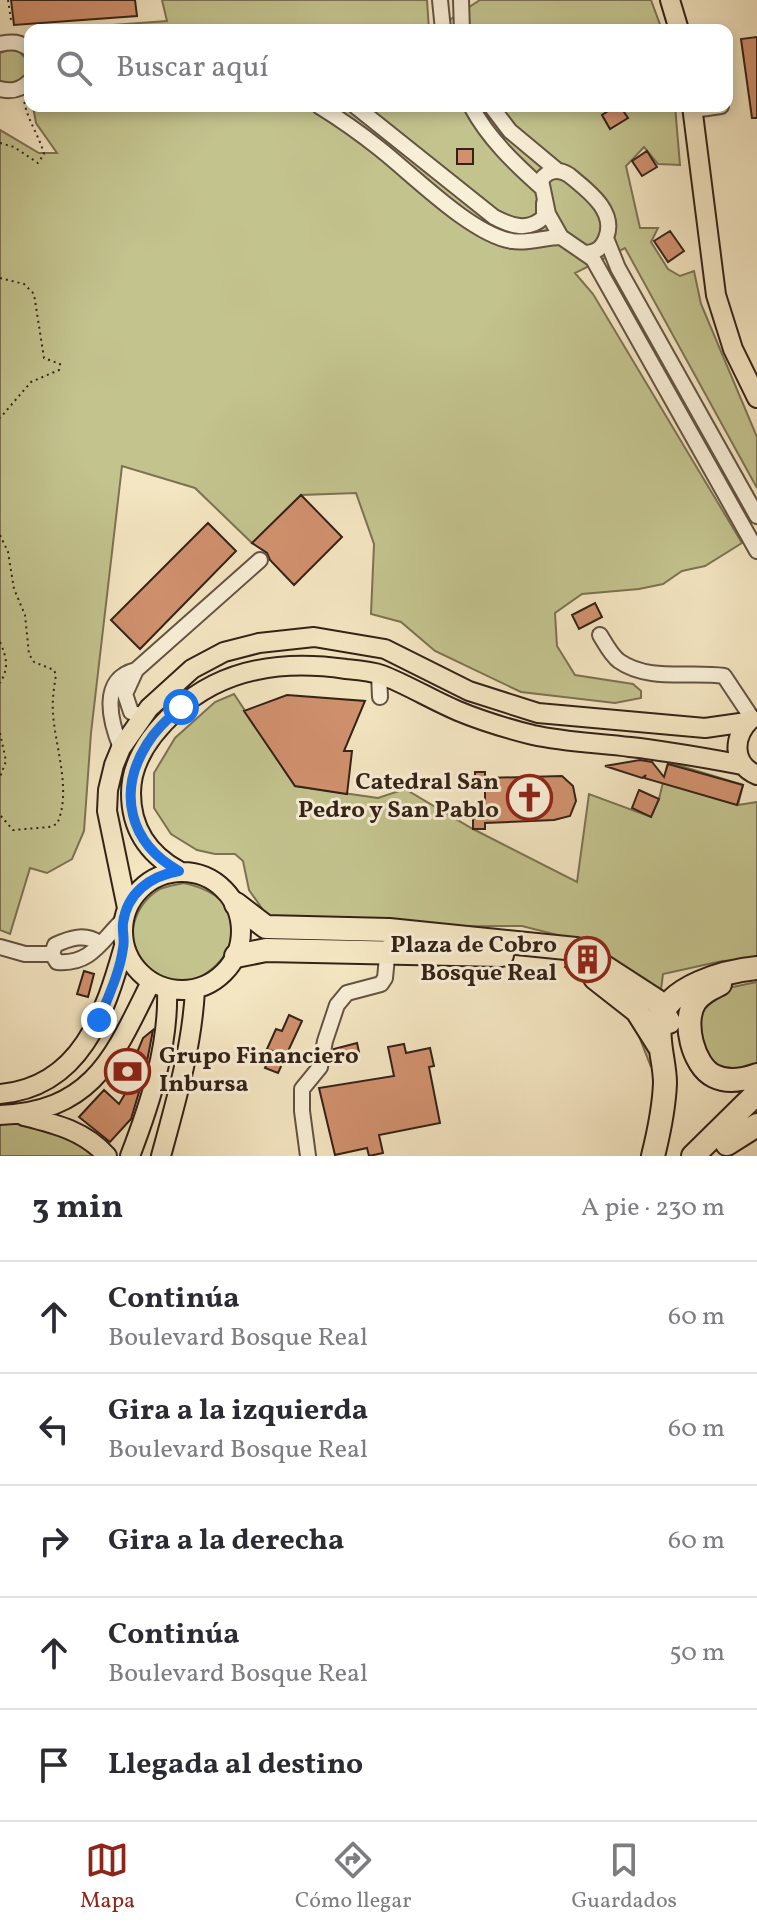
<!DOCTYPE html>
<html lang="es">
<meta charset="utf-8">
<style>
:root{--surface:#fff;--page:#f2f2f3;--text:#2b2b33;--muted:#7c7c81;--line:#e1e1e2;--accent:#8f2418}
body{margin:0;font-family:Vollkorn,serif;background:var(--page);color:var(--text)}
.stop{position:absolute;width:24px;height:24px;margin:-18px;border:6px solid #1a73e8;border-radius:50%;background:#fff}
.stop.end{background:#1a73e8;border-color:#fff;box-shadow:0 2px 8px #0008}
.list{margin:0;padding:0;list-style:none}
h2{display:flex;justify-content:space-between;align-items:center;height:104px;margin:0;padding:0 32px;font-size:34px}
h2 small{font-size:26px;font-weight:400;color:var(--muted)}
.list li{display:grid;grid-template-columns:52px 1fr auto;gap:24px;align-items:center;box-sizing:border-box;height:112px;padding:0 32px;border-top:2px solid var(--line)}
.list b{display:block;font-size:30px;white-space:nowrap}
.list p{margin:0;font-size:26px;white-space:nowrap;color:var(--muted)}
.list em{font-size:26px;font-style:normal;color:var(--muted)}
.icon{flex:none;width:44px;height:44px;fill:none;stroke:currentColor;stroke-width:2;stroke-linecap:round;stroke-linejoin:round}
.map{position:relative;flex:none;width:757px;height:1156px;overflow:hidden}
.search{position:absolute;background:var(--surface);box-shadow:0 4px 12px #0003;left:24px;right:24px;top:24px;height:88px;display:flex;align-items:center;gap:20px;box-sizing:border-box;padding:0 28px;border-radius:16px;color:var(--muted);font-size:30px}
.sheet{height:664px;background:var(--surface)}
nav{display:flex;justify-content:space-around;align-items:center;box-sizing:border-box;height:112px;border-top:2px solid var(--line);background:var(--surface);font-size:22px;color:var(--muted)}
nav a{display:grid;justify-items:center;gap:4px}
nav .on{color:var(--accent)}
.map>svg:first-child{display:block}
.green{fill:#c3c38e;stroke:#7c7253;stroke-width:2}
.building{fill:#d1916e;stroke:#342218;stroke-width:2}
.lines{fill:none;stroke-linecap:round;stroke-linejoin:round}
.highway-tunnel{stroke:#cebfa0;stroke-width:22;stroke-dasharray:22 11;stroke-linecap:butt}
.minor-casing{stroke:#645342;stroke-width:18}
.major-casing{stroke:#342218;stroke-width:22}
.highway-casing{stroke:#342218;stroke-width:26}
.path{stroke:#342218;stroke-width:2;stroke-dasharray:2 4;stroke-linecap:butt}
.minor{stroke:#f8efd7;stroke-width:14}
.major{stroke:#f4e6c2;stroke-width:18}
.highway{stroke:#f4e6c2;stroke-width:22}
.route{stroke:#1a73e8;stroke-width:10}
.labels{text-anchor:middle;dominant-baseline:central;stroke-width:6;stroke-linejoin:round;paint-order:stroke}
.poi-label{font-size:24px;font-weight:bold;fill:#342218;stroke:#f8efd7;text-anchor:end}
</style>
<div class="map">
<svg width="757" height="1156" viewBox="0 0 757 1156">
<rect width="100%" height="100%" fill="#f4e6c2"/>
<filter id="stains"><feTurbulence type="fractalNoise" baseFrequency=".0025" numOctaves="4"/><feColorMatrix values="0 0 0 0 .2 0 0 0 0 .09 0 0 0 0 .02 0 0 0 .5 -.17"/></filter>
<radialGradient id="worn" r=".72"><stop offset=".6" stop-color="#630" stop-opacity="0"/><stop offset="1" stop-color="#630" stop-opacity=".3"/></radialGradient>
<path class="green" d="M162 0H427L429 30H43L167 21Z
M480 0H651L662 30H434Z
M10 49 18 50 28 61 26 77 11 85 0 81V53Z
M33 106H675L680 165 658 164 644 147 626 166 640 228H658L651 242 668 269 680 276 694 271 701 304 757 437V488L625 248 575 273 593 294 742 543 705 566 682 571 663 584 639 589 582 594 555 613 557 646 575 675 633 684 641 691V698L615 703 521 692 435 651 401 622 371 614 374 544 356 493 301 495 252 543 195 488 122 466 91 733 84 831 72 859 47 873 30 868 10 934 0 930V130L39 153H57L36 123Z
M234 694 295 786 378 798 405 789 473 829 577 882 589 794 651 817 659 799 668 762 743 785 738 805 757 802V959L722 961 663 974 651 1067 608 957 581 941 522 926 400 927 268 917 249 890 243 861 235 854H215L197 850 171 834 154 808V773L175 738 215 702Z
M184 883C292 907 196 1027 142 964 122 940 135 904 160 889 167 886 176 885 184 883Z
M757 982V1069L729 1077 701 1054 700 1003 718 990Z
M0 1122C47 1122 59 1132 98 1156H0Z"/>
<path class="building" d="M11 0H135L137 16 14 25Z
M757 37V118H752L741 39Z
M616 106H620L628 118 610 129 602 115Z
M457 149H473V164H457Z
M647 151 657 167 642 176 632 161Z
M670 231 684 251 668 262 654 241Z
M301 495 342 537 294 585 270 560 267 553 252 543Z
M208 523 236 551 140 649 111 620Z
M595 603 602 617 579 629 572 615Z
M287 695 365 701 344 751H352L347 794 295 786 244 711Z
M640 760 652 762 664 777 668 764 743 785 737 805 644 778 646 775 642 778 605 766Z
M475 772H485V778L562 776 573 786 576 801 570 816 554 820 485 823V829H473V818L485 819V783H475Z
M639 790 659 799 651 817 632 808Z
M589 946 600 953 592 958 581 977 565 967 568 962H581L587 958Z
M84 971 94 974 88 997 77 994Z
M289 1015 302 1021 278 1073 265 1068 273 1051 267 1049 276 1029 282 1031Z
M153 1030 145 1072 131 1119 110 1142 79 1117 104 1090 119 1104 132 1082 126 1079 143 1038Z
M357 1043 359 1052 336 1059 334 1049Z
M404 1044 406 1053 430 1048 434 1066 429 1067 440 1123 379 1135 383 1153 369 1156 367 1148 335 1155 319 1088 394 1076 388 1047Z"/>
<g class="lines">
<path class="highway-tunnel" d="M576 949 603 966"/>
<defs>
<path id="minor" d="M440 0 443 30
M461 0 462 30
M0 44C13 41 19 42 30 49
M0 89C12 92 21 90 30 81
M319 106C340 119 360 133 380 149 413 175 472 235 512 241 527 244 545 237 561 237
M355 106 494 217C511 226 528 232 544 217V203
M471 106C488 138 514 163 541 187
M491 106 510 131 558 171
M693 110 721 106
M606 238 618 268 757 516
M586 253C597 252 602 248 606 238 617 211 587 190 569 175 558 168 548 170 541 180L548 214 561 237 593 259 757 551
M600 635C605 643 611 655 619 661 649 682 690 671 724 676L752 718
M379 674 380 697
M141 716 131 712 125 694 136 670 260 560
M121 748C110 721 99 679 136 670
M0 947 25 954H52L57 962C91 965 101 941 123 920
M52 954 55 945C70 938 85 933 99 943
M308 1156 302 1111V1089L320 1067 325 1041 337 1005 347 993 381 984 385 978 388 947"/>
<path id="major" d="M670 0 679 30
M692 106 716 295 733 349 757 398
M751 719C733 736 731 764 757 775
M179 871C148 854 131 829 131 793 131 760 153 732 176 711 224 667 284 660 346 669 357 670 371 671 382 675 408 685 432 700 458 711 482 721 509 729 533 735 564 742 598 743 630 747 668 751 705 758 743 765
M123 931a59 59 0 1 1 118 0a59 59 0 1 1-118 0Z
M127 908 107 811 108 790 114 765 121 748 149 708 192 669 224 652 259 643 314 637 385 649 469 691 538 713 705 728 747 722
M0 1094C81 1087 105 1013 124 946
M0 1115C94 1111 114 1056 151 982
M24 1116C56 1124 85 1131 107 1156
M130 1156C150 1104 169 1046 167 989
M161 1156C176 1101 192 1047 195 990"/>
<path id="highway" d="M236 904 266 927 389 930 576 949
M236 956 266 950 502 955
M603 966 657 1001 669 1022
M595 978 637 1011 659 1046
M720 984C710 989 701 993 695 1002 682 1021 693 1066 714 1076 728 1083 743 1080 757 1075
M727 1144 757 1125
M653 1156C659 1132 664 1108 665 1083 665 1063 657 1042 660 1022 666 986 727 971 757 968
M693 1156 757 1093"/>
</defs>
<use href="#minor" class="minor-casing"/>
<use href="#major" class="major-casing"/>
<use href="#highway" class="highway-casing"/>
<path class="path" d="M8 0 11 20
M0 143 14 147 38 163 44 154C39 135 27 120 24 100
M0 278 24 284 34 294 44 358 60 364 59 370 31 382 0 418
M0 535 8 552 14 589 25 615 29 654 34 662 54 670 56 675C54 688 52 700 53 713 55 747 72 791 57 824L49 827 13 830 0 815
M0 642C7 658 9 668 0 683
M0 733 6 761 0 777"/>
<use href="#minor" class="minor"/>
<use href="#major" class="major"/>
<use href="#highway" class="highway"/>
</g>
<g class="lines">
<path class="route" d="M99 1020C108 997 120 972 123 948 125 940 122 931 123 923 127 893 150 876 179 871 129 843 117 792 147 744 156 729 168 719 181 707"/>
</g>
<defs>
<symbol id="church-ring" viewBox="-11 -11 22 22"><circle r="9.5" fill="#f8efd7" stroke="#8f2418" stroke-width="1.5"/><path d="M-1.2-6h2.4v3.5h3.3v2.4h-3.3V6h-2.4V-.1h-3.3v-2.4h3.3Z" fill="#8f2418"/></symbol>
<symbol id="building-ring" viewBox="-11 -11 22 22"><circle r="9.5" fill="#f8efd7" stroke="#8f2418" stroke-width="1.5"/><path d="M-4-6H4V6H1V3H-1V6H-4ZM-2.5-4.3h1.7v1.8h-1.7ZM.8-4.3h1.7v1.8H.8ZM-2.5-1h1.7V.8h-1.7ZM.8-1h1.7V.8H.8Z" fill="#8f2418"/></symbol>
<symbol id="bank-ring" viewBox="-11 -11 22 22"><circle r="9.5" fill="#f8efd7" stroke="#8f2418" stroke-width="1.5"/><path d="M-6-4H6V4H-6ZM0-2.3a2.3 2.3 0 1 0 0 4.6a2.3 2.3 0 1 0 0-4.6Z" fill="#8f2418"/></symbol>
</defs>
<g fill-rule="evenodd">
<use href="#church-ring" x="504" y="772" width="51" height="51"/>
<use href="#building-ring" x="562" y="934" width="51" height="51"/>
<use href="#bank-ring" x="102" y="1046" width="51" height="51"/>
</g>
<g class="labels">
<g class="poi-label">
<text x="499" y="783">Catedral San<tspan x="499" dy="28">Pedro y San Pablo</tspan></text>
<text x="557" y="946">Plaza de Cobro<tspan x="557" dy="28">Bosque Real</tspan></text>
<text x="159" y="1057" text-anchor="start">Grupo Financiero<tspan x="159" dy="28">Inbursa</tspan></text>
</g>
</g>
<rect width="100%" height="100%" filter="url(#stains)"/>
<rect width="100%" height="100%" fill="url(#worn)"/>
</svg>
<div class="stop" style="left:181px;top:707px"></div>
<div class="stop end" style="left:99px;top:1020px"></div>
<div class="search"><svg class="icon" aria-label="search" viewBox="0 0 24 24"><circle cx="10" cy="10" r="6"/><path d="M15 15l6 6"/></svg>Buscar aquí</div>
</div>
<section class="sheet">
<h2>3 min<small>A pie · 230 m</small></h2>
<ul class="list">
<li><svg class="icon" aria-label="ahead" viewBox="0 0 24 24"><path d="M12 20V5M6 11l6-6 6 6"/></svg><div><b>Continúa</b><p>Boulevard Bosque Real</p></div><em>60 m</em></li>
<li><svg class="icon" aria-label="left" viewBox="0 0 24 24"><path d="M17 20v-9H6M10 6l-5 5 5 5"/></svg><div><b>Gira a la izquierda</b><p>Boulevard Bosque Real</p></div><em>60 m</em></li>
<li><svg class="icon" aria-label="right" viewBox="0 0 24 24"><path d="M7 20v-9h11M14 6l5 5-5 5"/></svg><div><b>Gira a la derecha</b></div><em>60 m</em></li>
<li><svg class="icon" aria-label="ahead" viewBox="0 0 24 24"><path d="M12 20V5M6 11l6-6 6 6"/></svg><div><b>Continúa</b><p>Boulevard Bosque Real</p></div><em>50 m</em></li>
<li><svg class="icon" aria-label="arrive" viewBox="0 0 24 24"><path d="M6 21V4h12l-3 4 3 4H6"/></svg><div><b>Llegada al destino</b></div></li>
</ul>
</section>
<nav>
<a class="on"><svg class="icon" aria-label="map" viewBox="0 0 24 24"><path d="M3 6l6-2 6 2 6-2v14l-6 2-6-2-6 2zM9 4v14M15 6v14"/></svg>Mapa</a>
<a><svg class="icon" aria-label="directions" viewBox="0 0 24 24"><path d="M12 3l9 9-9 9-9-9zM9 14v-3h6M13 9l2 2-2 2"/></svg>Cómo llegar</a>
<a><svg class="icon" aria-label="saved" viewBox="0 0 24 24"><path d="M7 4h10v16l-5-4-5 4z"/></svg>Guardados</a>
</nav>
